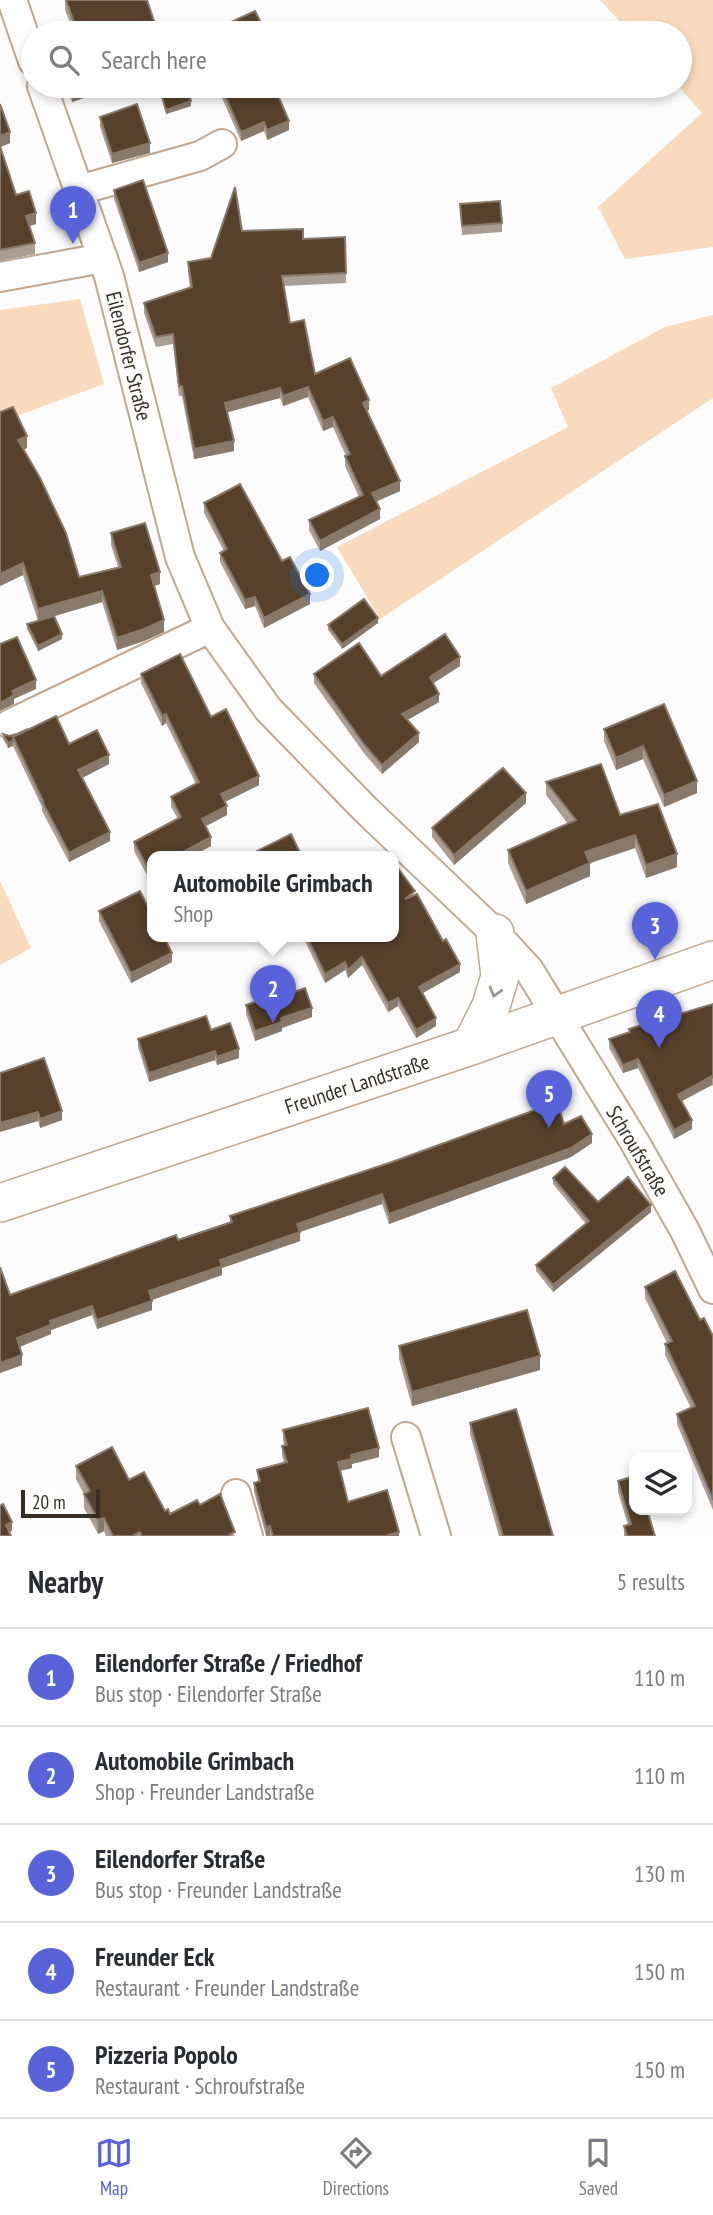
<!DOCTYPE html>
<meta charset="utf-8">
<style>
:root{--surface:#fff;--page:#f7f7f7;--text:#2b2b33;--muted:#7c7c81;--line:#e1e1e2;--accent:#5862d9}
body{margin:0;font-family:"PT Sans Narrow",sans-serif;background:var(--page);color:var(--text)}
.controls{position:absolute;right:21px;bottom:21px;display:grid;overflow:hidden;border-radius:14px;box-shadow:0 4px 10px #0003}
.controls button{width:63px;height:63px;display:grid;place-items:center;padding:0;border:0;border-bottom:2px solid var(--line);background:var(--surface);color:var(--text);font:35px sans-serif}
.scale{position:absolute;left:21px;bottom:18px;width:79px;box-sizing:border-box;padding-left:7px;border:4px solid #372d23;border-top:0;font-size:19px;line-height:24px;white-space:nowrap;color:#372d23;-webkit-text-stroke:5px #fff;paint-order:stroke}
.you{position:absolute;left:318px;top:576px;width:24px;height:24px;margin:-18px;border:5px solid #fff;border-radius:50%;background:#1a73e8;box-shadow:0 0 0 10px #1a73e833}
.badge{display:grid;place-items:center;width:46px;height:46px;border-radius:50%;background:var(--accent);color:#fff;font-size:23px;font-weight:700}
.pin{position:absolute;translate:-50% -58px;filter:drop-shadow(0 2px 4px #0008)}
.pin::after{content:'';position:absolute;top:37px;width:24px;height:21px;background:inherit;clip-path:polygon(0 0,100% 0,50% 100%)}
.popup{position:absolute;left:147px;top:851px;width:252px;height:91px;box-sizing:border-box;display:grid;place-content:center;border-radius:14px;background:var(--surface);filter:drop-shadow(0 2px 5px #0005);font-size:23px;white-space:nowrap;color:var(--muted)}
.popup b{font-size:26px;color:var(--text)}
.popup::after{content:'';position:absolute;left:50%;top:100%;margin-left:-14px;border:14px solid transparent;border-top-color:var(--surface)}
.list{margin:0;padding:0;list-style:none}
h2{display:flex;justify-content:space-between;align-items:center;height:91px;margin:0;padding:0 28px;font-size:30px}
h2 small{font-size:23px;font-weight:400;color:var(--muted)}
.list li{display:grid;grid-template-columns:46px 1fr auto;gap:21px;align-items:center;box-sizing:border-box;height:98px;padding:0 28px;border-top:2px solid var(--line)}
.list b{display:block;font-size:26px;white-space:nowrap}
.list p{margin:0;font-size:23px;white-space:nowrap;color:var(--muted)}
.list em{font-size:23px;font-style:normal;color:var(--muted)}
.icon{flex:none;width:38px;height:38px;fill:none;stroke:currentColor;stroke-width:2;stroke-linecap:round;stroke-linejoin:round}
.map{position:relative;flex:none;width:713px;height:1536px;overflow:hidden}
.search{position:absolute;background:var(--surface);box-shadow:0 4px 10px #0003;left:21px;right:21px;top:21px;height:77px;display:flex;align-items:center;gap:18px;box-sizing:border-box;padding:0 24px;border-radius:38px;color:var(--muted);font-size:26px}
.sheet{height:581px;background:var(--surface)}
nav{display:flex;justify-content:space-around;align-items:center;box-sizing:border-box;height:98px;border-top:2px solid var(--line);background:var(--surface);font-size:19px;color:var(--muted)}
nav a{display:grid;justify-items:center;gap:4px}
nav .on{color:var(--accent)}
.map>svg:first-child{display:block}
.green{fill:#f9dabc}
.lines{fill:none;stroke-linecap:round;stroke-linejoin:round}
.minor-casing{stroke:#c1a78e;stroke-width:32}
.major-casing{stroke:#c1a78e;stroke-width:40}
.minor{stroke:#fff;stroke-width:28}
.major{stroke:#fff;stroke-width:37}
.wall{fill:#aa9e94}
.shaded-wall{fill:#88796a}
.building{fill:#57412b;stroke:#88796a;stroke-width:2}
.oneway{stroke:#9b9691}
.labels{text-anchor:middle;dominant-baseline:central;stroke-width:7;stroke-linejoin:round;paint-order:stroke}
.street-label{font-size:21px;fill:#372d23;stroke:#fff}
</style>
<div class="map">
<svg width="713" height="1536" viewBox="0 0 713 1536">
<rect width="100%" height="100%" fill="#fcfcfc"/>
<path class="green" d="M600 0H713V247L625 259 598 207 702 113 678 86H680V33H630Z
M80 299 104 384 0 422V310Z
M713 315V398L380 619 337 547 568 427 551 388 665 327Z
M0 881 31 948 0 965Z"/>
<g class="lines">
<defs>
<path id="minor" d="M12 0 33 61
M42 86 109 276 180 557 210 628 268 709 365 809 495 933 529 970 634 1141 685 1231 713 1289
M79 190 200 156 222 144
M0 277 103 258
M10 724 210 628
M406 1437 436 1536
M236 1494 248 1536"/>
<path id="major" d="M471 1046 491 1006 500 976 495 933
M0 1203 471 1046 713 960"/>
</defs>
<use href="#minor" class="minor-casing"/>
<use href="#major" class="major-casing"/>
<use href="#minor" class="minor"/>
<use href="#major" class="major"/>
</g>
<path class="wall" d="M65 0 156 33H74L65 10Z
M67 86H107V90L72 102Z
M158 86H186L191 106 166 114Z
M222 89 278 97 289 130 267 140 264 131 241 141 222 98Z
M0 104 10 143 0 147 16 195 36 224 29 226 35 243V254L0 261Z
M100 117 150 153 112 163 100 127Z
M114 190 168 262 139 272 114 199Z
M460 204 502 223V232L462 235Z
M242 231 303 239 346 273V283L284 286 290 323 315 374 369 410 367 411 400 491 376 502 380 519 320 551 309 530V520L359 497 345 466V456H346L333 427 323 431 308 397 283 406 280 398 227 412 234 451 194 459 182 396H179L173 344 156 347 144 313V303L190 288 188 272V262L211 258Z
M0 412 27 448 24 449 79 577 118 567 111 545V533L160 584 154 586 164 632 144 641 117 650 102 602 54 616 62 639 38 651 27 629V624L38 621 23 575 0 586Z
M204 503 282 561 310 604 264 628 255 606 245 609 220 562V553L224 551 204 513Z
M378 623 342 649 328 630V625Z
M460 666 434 683 439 702 407 720 419 742 382 774 363 752 314 683V674L381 676Z
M141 674 211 717 259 785 224 802 227 815 206 826 211 846 191 857H152L149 879 134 851V842L178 819 171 807V797L196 784 166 723 162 726 141 683Z
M664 704 697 793 664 807 643 759 616 770 604 741V729Z
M3 734 69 744 109 764 82 778 110 841 69 862 42 811V807L13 746 8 748 3 739Z
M546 782 620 815 677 867 646 878 635 848 590 863V876L526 904 508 863V850L568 824 546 795Z
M526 803 454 865 432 837V828Z
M415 895 460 972 423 993 436 1026 416 1038 398 1006 388 1012 362 965 348 978 345 970 325 983 304 939 300 942 297 937H394Z
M99 911 172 962 131 983 99 921Z
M274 999 312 1017 282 1028V1031L255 1041 246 1014V1005Z
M713 1004V1086L712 1085 682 1101 692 1129 674 1139 638 1068 623 1073 609 1048V1039L629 1033V1029Z
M211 1030 239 1058 217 1065 215 1060 149 1082 138 1047V1039Z
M0 1073 62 1120 40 1128 38 1121 17 1127Z
M564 1124 592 1143 571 1157 389 1224 382 1204 300 1232V1241L222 1268V1275L152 1300V1310L97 1329 92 1315 51 1330V1334L19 1347 22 1365 0 1373V1267L10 1295 230 1222V1216Z
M553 1178 598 1202 651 1212 553 1292 536 1271V1265L586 1224 553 1184Z
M645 1287 700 1320 713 1336V1510L677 1424V1414L691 1408 665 1355V1344L667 1343 645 1298Z
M399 1346 540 1370 412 1406 399 1359Z
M470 1423 553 1536H499L470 1434Z
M283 1430 379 1457 352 1464V1468L340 1471 348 1502 399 1536H266L254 1492V1483L258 1481 257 1470 284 1463 282 1455V1446L284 1445 283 1440Z
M76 1466 129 1480 165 1511 170 1514 200 1505 235 1536H106L104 1531 98 1534 84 1508V1494L76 1479Z
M618 1481 655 1536H624V1526L628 1525 618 1492Z"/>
<path class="shaded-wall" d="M156 27V33H149V29Z
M86 86H107V90L72 102V90Z
M191 101V106L166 114V110Z
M289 121V130L267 140V130Z
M264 122V131L241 141V132Z
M10 132V143L0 147V136Z
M150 143V153L112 163V154Z
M36 213V224L26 227V216Z
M168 253V262L139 272V263Z
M308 387V397L283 406V396Z
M280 388V398L225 413V403Z
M369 400V410L363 413V403Z
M333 417V427L323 431V421Z
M27 436V448L18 452V440Z
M234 441V451L194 459V449Z
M400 481V491L372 503V493Z
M380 509V519L320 551V541Z
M23 563V575L0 586V574Z
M160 572V584L151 587V575Z
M102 591V602L38 621V609Z
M310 594V604L264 628V618Z
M255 597V606L245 609V600Z
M378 618V623L342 649V644Z
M164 620V632L144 641 117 650V638Z
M62 634V639L38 651V646Z
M460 657V666L430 685V677Z
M36 680V689L14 699V704L0 711V703L12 691Z
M439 694V702L402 723V714Z
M166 714V723L162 726V716Z
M419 733V742L382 774V765Z
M13 741V746L8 748V743Z
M643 746V759L616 770V758Z
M109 755V764L78 780V770Z
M259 776V785L221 804V794Z
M697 781V793L664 807V795Z
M526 793V803L454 865V855Z
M227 806V815L202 828V819Z
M110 832V841L69 862V853Z
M635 835V848L590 863V876L526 904V891L585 852Z
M211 837V846L191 857H174Z
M677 854V867L646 878V865Z
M152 868V877L149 879V870Z
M300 937H304V939L300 942Z
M172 953V962L131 983V973Z
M362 957V965L348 978V970Z
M345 962V970L325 983V974Z
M460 964V972L419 995V987Z
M398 998V1006L388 1012V1003Z
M312 1008V1017L282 1028V1031L255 1041V1031L281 1018Z
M436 1018V1026L416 1038V1030Z
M239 1049V1058L217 1065V1057Z
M215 1051V1060L149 1082V1073Z
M638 1059V1068L623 1073V1065Z
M712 1076V1085L678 1103V1095Z
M62 1111V1120L40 1128V1119Z
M38 1112V1121L0 1132V1123Z
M692 1120V1129L674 1139V1130Z
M592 1134V1143L571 1157 389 1224V1214Z
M382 1194V1204L297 1233V1224Z
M651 1205V1212L553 1292V1285Z
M300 1232V1241L222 1268V1275L149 1301V1291L220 1260Z
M152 1301V1310L97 1329V1320Z
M92 1306V1315L51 1330V1334L17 1348V1338L50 1321Z
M22 1355V1365L0 1373V1363Z
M540 1356V1370L412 1406V1392Z
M379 1448V1457L352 1464V1468L338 1471V1462L351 1455Z
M104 1518V1531L98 1534V1520Z
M12 1522V1531L6 1534V1525Z
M270 1526V1535L266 1536V1527Z
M399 1532V1536H385Z"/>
<path class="building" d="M66 0H147L156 27 149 29 150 33H78Z
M255 11 266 33H210L209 32Z
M70 86H86L72 90Z
M159 86H186L191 101 166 110Z
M230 86H277L278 89 276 91 289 121 267 130 264 122 241 132 222 89Z
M0 104 10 132 0 136Z
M137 104 150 143 112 154 100 117Z
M0 146 16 195 29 191 36 213 26 216 35 243 0 250Z
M143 180 168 253 139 263 114 190Z
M235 187 242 231 303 229V239L345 237 346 273 282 276 290 323 304 320 315 374 350 358 369 400 363 403 400 481 372 493 380 509 320 541 309 520 363 495 345 456 350 454 333 417 323 421 308 387 283 396 280 388 225 403 234 441 194 449 182 386H179L173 334 156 337 144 303 192 287 188 262 211 258Z
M500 201 502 223 462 226 460 204Z
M13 407 27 436 18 440 40 478 66 533 79 577 121 567 111 533 145 523 160 572 151 575 164 620 144 629 117 638 102 591 38 609 23 563 0 574V412Z
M240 484 282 561 290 557 310 594 264 618 255 597 245 600 220 553 227 549 204 503Z
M364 599 378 618 342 644 328 625Z
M54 616 62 634 38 646 27 624Z
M445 634 460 657 430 677 439 694 402 714 419 733 382 765 363 743 314 674 359 643 381 676Z
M17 637 36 680 12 691 14 695 0 703V644Z
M180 654 211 717 226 709 259 776 221 794 227 806 202 819 211 837 174 857H152V868L149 870 134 842 181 817 171 797 199 782 166 714 162 716 141 674Z
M664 704 697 781 664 795 643 746 616 758 604 729Z
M56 716 69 744 97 730 109 755 78 770 110 832 69 853 42 801H43L13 737Z
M28 729 13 737V741L8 743 3 734 9 736 17 734Z
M601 764 620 815 658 804 677 854 646 865 635 835 585 852 590 863 526 891 508 850 576 820 546 782Z
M503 768 526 793 454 855 432 828Z
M291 834 302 857H245Z
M394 863 415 891 405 899 417 894 443 941 446 939 460 964 419 987 436 1018 416 1030 398 998 388 1003 362 957 348 970 345 962 325 974 307 937H394Z
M140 891 152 915V937H164L172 953 131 973 99 911Z
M305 988 312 1008 281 1018 282 1022 255 1031 246 1005 273 996 274 999Z
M713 1004V1078L712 1076 678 1095 692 1120 674 1130 638 1059 623 1065 609 1039 630 1032 629 1029Z
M206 1016 211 1030 230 1023 239 1049 217 1057 215 1051 149 1073 138 1039Z
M44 1058 62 1111 40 1119 38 1112 0 1123V1073Z
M557 1102 564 1124 581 1116 592 1134 571 1148 389 1214 382 1194 297 1224 300 1232 220 1260 222 1266 149 1291 152 1301 97 1320 92 1306 50 1321 51 1325 17 1338 22 1355 0 1363V1267L10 1295 176 1235 178 1240 232 1222 230 1216 392 1162Z
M565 1167 598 1202 628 1177 651 1205 553 1285 536 1265 589 1221 553 1178Z
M675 1271 700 1320 704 1318 713 1336V1500L677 1414 695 1406 665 1344 672 1341 645 1287Z
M527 1310 540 1356 412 1392 399 1346Z
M368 1408 379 1448 351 1455 352 1459 338 1462 348 1502 387 1490 399 1532 385 1536H273L270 1526 266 1527 254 1483 260 1481 257 1470 287 1462 282 1446 287 1445 283 1430Z
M516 1409 553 1536H503L470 1423Z
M112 1447 129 1480 144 1472 165 1511 168 1509 170 1514 197 1500 200 1505 220 1494 235 1532 227 1536H142L140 1532 132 1536H113L104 1518 98 1520 84 1494 90 1491 76 1466Z
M634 1476V1510H647L655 1536H627L624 1526 631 1524 618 1481Z
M3 1504 12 1522 6 1525 11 1536H0V1506Z"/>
<defs><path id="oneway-chevron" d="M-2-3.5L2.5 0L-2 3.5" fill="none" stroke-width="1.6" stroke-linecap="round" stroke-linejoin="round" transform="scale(1.75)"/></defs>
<use class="oneway" href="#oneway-chevron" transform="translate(495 992) rotate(106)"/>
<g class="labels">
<g class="street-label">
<text transform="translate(129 356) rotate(76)">Eilendorfer Straße</text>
<text transform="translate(357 1084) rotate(-18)">Freunder Landstraße</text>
<text transform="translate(638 1151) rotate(59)">Schroufstraße</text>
</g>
</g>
</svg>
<div class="controls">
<button><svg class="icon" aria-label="layers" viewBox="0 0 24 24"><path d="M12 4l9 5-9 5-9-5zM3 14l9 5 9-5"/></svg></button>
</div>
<div class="scale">20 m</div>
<div class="you"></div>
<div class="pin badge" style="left:73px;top:244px">1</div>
<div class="pin badge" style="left:273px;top:1023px">2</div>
<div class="popup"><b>Automobile Grimbach</b>Shop</div>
<div class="pin badge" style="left:655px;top:960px">3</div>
<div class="pin badge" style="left:659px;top:1048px">4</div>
<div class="pin badge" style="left:549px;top:1128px">5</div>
<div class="search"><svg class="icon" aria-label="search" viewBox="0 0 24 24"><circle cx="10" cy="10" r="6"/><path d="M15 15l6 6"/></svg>Search here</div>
</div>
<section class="sheet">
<h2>Nearby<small>5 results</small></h2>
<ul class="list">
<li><span class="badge">1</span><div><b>Eilendorfer Straße / Friedhof</b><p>Bus stop · Eilendorfer Straße</p></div><em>110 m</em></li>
<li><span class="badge">2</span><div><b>Automobile Grimbach</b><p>Shop · Freunder Landstraße</p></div><em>110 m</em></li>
<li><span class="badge">3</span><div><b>Eilendorfer Straße</b><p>Bus stop · Freunder Landstraße</p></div><em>130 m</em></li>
<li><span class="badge">4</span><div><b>Freunder Eck</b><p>Restaurant · Freunder Landstraße</p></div><em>150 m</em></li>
<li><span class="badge">5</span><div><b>Pizzeria Popolo</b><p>Restaurant · Schroufstraße</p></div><em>150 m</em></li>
</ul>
</section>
<nav>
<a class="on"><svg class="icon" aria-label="map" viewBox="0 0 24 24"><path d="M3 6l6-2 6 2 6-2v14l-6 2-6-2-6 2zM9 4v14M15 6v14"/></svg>Map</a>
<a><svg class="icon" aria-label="directions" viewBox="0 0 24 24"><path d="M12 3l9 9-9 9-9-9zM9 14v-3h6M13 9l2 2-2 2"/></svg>Directions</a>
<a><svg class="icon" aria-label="saved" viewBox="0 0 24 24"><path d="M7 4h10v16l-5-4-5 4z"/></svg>Saved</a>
</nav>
